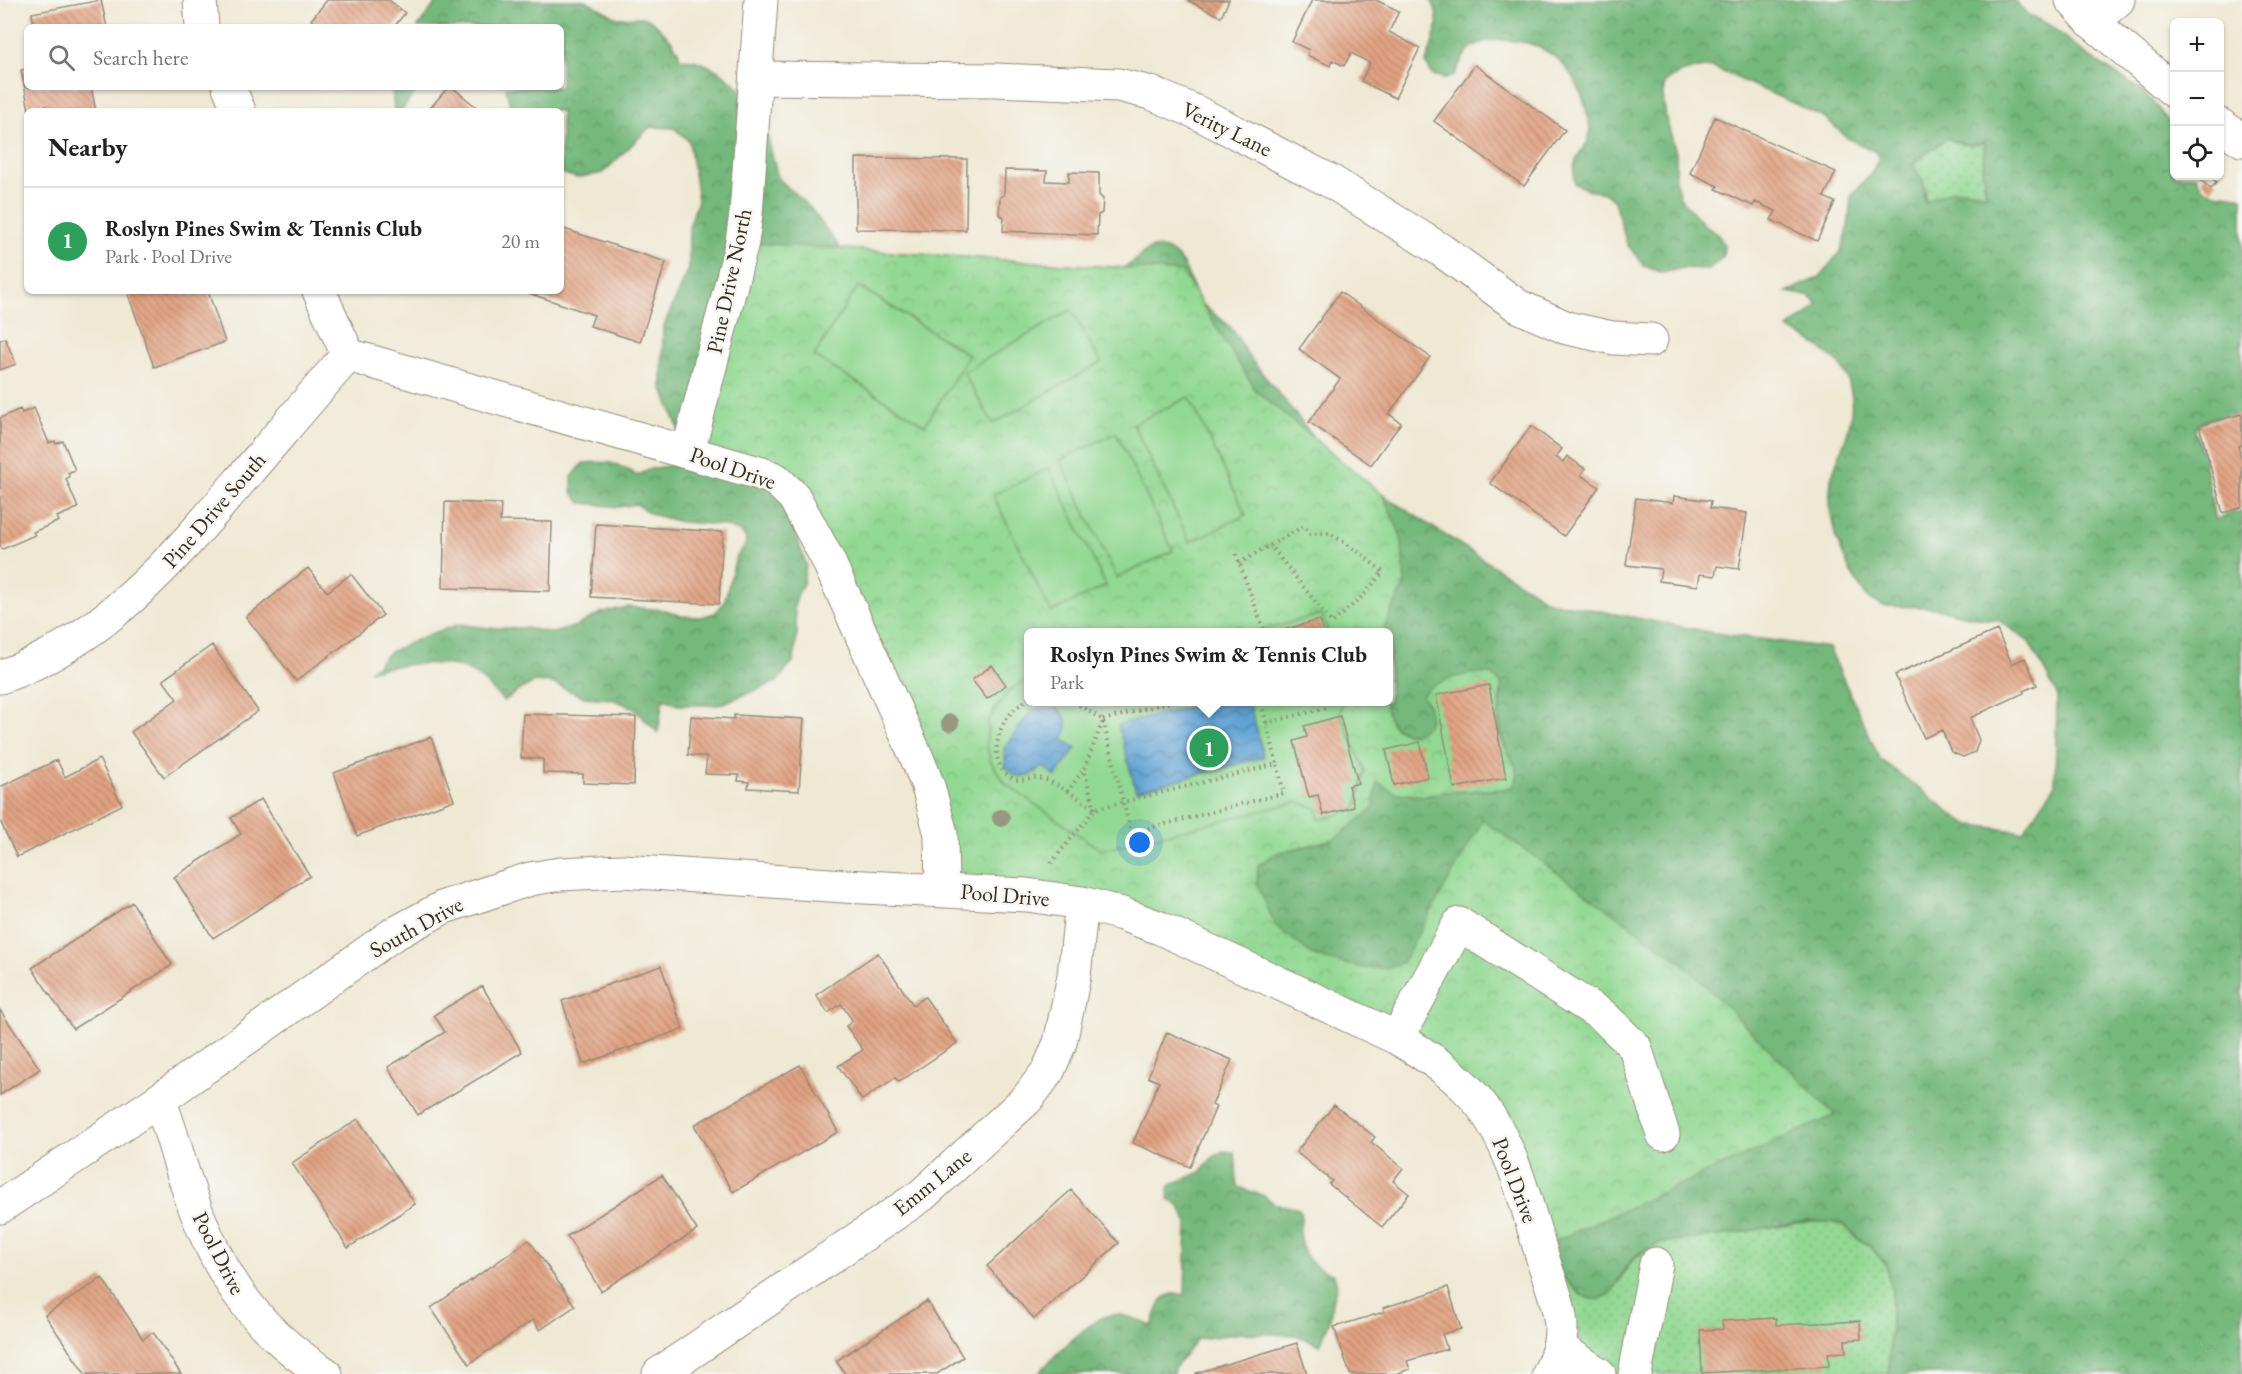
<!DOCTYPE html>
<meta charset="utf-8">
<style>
:root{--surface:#fff;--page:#f2f2f2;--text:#202124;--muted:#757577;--line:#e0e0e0;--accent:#2563eb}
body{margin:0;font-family:"EB Garamond",serif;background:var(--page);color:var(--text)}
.controls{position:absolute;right:18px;top:18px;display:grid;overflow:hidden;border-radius:9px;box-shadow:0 2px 4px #0004}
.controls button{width:54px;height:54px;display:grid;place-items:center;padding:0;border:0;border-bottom:2px solid var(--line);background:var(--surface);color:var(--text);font:30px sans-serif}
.you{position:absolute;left:1140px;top:843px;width:21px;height:21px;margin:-15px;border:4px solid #fff;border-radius:50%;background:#1a73e8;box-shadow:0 0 0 9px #1a73e833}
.badge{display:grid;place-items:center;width:39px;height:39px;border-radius:50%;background:var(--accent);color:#fff;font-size:20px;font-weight:700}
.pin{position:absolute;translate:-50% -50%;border:3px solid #fff;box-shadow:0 2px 6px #0006}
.popup{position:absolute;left:1024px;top:628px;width:369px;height:78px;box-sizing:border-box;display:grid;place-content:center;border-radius:9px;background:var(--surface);filter:drop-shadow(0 2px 4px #0005);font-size:20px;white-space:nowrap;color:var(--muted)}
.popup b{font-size:22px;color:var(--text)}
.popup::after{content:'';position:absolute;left:50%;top:100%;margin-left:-12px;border:12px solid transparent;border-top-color:var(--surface)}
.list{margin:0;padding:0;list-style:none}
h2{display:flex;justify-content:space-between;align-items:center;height:78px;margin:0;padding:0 24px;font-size:26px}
h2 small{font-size:20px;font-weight:400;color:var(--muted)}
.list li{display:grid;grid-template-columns:39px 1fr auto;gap:18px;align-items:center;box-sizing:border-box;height:108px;padding:0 24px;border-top:2px solid var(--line)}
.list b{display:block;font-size:22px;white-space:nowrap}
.list p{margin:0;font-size:20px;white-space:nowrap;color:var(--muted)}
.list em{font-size:20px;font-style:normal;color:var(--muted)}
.icon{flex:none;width:33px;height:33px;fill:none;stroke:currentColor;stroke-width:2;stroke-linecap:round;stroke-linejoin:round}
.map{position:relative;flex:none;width:2242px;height:1374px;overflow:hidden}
.search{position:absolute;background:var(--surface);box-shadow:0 2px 4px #0004;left:24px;top:24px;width:540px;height:66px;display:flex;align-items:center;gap:15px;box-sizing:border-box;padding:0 21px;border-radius:9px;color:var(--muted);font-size:22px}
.panel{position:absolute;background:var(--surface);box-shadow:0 2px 4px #0004;left:24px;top:108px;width:540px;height:186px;border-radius:9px}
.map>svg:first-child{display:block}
.grass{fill:url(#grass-dots);stroke:#668158;stroke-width:1.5}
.forest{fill:url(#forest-crowns);stroke:#58714d;stroke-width:1.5;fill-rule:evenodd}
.park{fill:url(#park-crowns);stroke:#668158;stroke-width:1.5}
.pitch{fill:#91d892;stroke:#668158;stroke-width:1.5}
.water{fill:url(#water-waves);stroke:#4e6679;stroke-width:1.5}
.building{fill:url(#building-back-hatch)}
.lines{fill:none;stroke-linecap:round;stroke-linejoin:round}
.minor-casing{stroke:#958a79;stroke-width:35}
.major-casing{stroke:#958a79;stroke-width:35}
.path{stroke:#958a79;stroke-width:4;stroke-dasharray:1.5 4.5;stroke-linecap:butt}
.minor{stroke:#fff;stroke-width:33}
.major{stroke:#fff;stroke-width:33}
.tree{fill:#989880}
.labels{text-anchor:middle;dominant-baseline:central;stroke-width:5;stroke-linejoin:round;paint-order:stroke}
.street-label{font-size:22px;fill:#3b2a1e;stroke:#f6f6f2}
</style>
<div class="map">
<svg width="2242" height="1374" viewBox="0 0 2242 1374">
<defs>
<pattern id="grass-dots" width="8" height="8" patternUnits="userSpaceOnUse" patternTransform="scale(1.5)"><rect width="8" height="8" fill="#91d892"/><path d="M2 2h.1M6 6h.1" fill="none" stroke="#7eba7d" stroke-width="1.8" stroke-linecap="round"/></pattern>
<pattern id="forest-crowns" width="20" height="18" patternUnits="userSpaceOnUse" patternTransform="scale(1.5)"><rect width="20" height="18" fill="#74b87c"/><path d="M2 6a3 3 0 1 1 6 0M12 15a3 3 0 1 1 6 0" fill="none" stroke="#609665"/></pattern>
<pattern id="park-crowns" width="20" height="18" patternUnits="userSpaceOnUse" patternTransform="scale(1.5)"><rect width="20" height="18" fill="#91d892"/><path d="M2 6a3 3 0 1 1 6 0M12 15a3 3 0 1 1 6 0" fill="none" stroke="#7eba7d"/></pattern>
<pattern id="water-waves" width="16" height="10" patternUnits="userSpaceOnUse" patternTransform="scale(1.5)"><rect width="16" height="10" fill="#60a2d4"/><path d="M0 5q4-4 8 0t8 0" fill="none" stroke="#5084ab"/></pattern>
<pattern id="building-back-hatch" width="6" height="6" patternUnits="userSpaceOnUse" patternTransform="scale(1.5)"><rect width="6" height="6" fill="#e1a282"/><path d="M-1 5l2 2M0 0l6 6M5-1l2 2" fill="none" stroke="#b8846a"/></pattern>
</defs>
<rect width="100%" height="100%" fill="#f6f6f2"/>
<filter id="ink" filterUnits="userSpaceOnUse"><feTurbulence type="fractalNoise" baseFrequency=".0167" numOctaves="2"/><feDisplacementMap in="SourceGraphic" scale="12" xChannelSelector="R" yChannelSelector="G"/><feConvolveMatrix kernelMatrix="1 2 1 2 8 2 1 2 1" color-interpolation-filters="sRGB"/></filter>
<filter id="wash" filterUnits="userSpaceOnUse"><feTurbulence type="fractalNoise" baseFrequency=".008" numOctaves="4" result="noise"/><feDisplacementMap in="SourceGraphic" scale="24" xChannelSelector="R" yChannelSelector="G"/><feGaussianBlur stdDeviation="1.35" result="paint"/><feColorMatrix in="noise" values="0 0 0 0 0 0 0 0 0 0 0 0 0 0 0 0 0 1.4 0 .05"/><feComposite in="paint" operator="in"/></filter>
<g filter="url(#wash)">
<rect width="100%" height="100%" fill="#efe9d4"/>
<path class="grass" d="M1947 138C1959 144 1972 147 1985 142 1984 160 1981 178 1987 196 1958 186 1951 189 1925 203L1926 189 1913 165C1923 153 1935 148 1947 138Z
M1812 1221 1830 1222 1844 1225 1855 1237 1870 1246 1886 1265 1892 1291 1889 1374H1569L1579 1335 1547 1271 1560 1274 1581 1295 1620 1281C1629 1259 1639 1254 1659 1243Z"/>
<path class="forest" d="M438 0H585L617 18 642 17 651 20 671 40 678 51 680 59 694 60 707 65 722 73 740 88 767 134 778 178 811 209 841 249 1123 268C1140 262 1143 243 1165 249 1187 256 1189 284 1200 301 1208 312 1222 318 1231 328 1240 339 1245 353 1254 363 1274 389 1296 412 1314 439L790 517 806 565 803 584 798 593 794 607 797 632 794 660 777 682 718 705H678L663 698 658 733 632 707 612 699 584 697 552 683 534 682 521 689 504 701C495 693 484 679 473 673 446 657 400 665 371 670L390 652 430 634 460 624 488 628H525L553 633 576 626 601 613 627 607 665 610 681 616 701 617 715 613 724 603 736 557 745 546 746 538 739 531 722 525 681 522 651 514 636 504 619 507 581 503 572 492V477L583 463C607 461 617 461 637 476L647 470 682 463 678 427 662 387 663 328 689 268V227L698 200 689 141 674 128 650 127 603 173 577 178 561 173V111H511L506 87H561V27H418Z
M1431 0H2013L2029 15 2049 25 2086 54 2142 91 2154 103 2174 129V176H2196C2204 198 2223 192 2242 197V413C2229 416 2202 417 2195 429L2203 455 2215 520 2228 514 2242 511V1374H1889L1892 1291 1886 1265 1870 1246 1855 1237 1844 1225 1830 1222 1812 1221 1785 1224 1733 1234 1659 1243 1638 1254 1625 1268 1611 1294 1600 1299H1592L1581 1295 1560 1274 1496 1119 1125 870 1256 883 1258 865 1277 853 1334 839 1377 781 1396 793 1425 796 1444 792 1504 789 1518 770C1500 745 1496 722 1502 693L1426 700C1445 741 1386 747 1386 702H1389V632H1382L1401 536 1383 495 1548 601 1715 633 1829 648 1880 759 1966 824 2023 832 2055 786 2057 694 2029 642 1998 620 1977 618 1929 607 1882 606 1867 597 1851 573 1836 538 1829 505 1831 478 1848 432 1851 415 1852 397 1848 379 1840 364 1811 341 1787 328 1807 315 1818 304 1808 296 1787 292 1820 277 1842 249 1848 226 1851 196 1872 172 1879 158 1876 152 1849 139 1824 117 1712 67C1694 69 1680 71 1665 82L1663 95 1666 119 1676 152V182L1680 197 1706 227 1718 234 1724 245 1723 257 1709 269 1682 268 1663 273 1644 266 1627 244 1614 201 1605 193 1589 190 1575 184C1573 172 1573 164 1580 153 1582 150 1586 145 1588 141 1592 129 1588 117 1585 105 1574 66 1546 41 1505 40 1474 39 1465 49 1454 76L1444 78 1432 75 1426 63C1432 41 1445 21 1431 0ZM1947 138C1959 144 1972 147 1985 142L1983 173 1987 195C1958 186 1951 189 1925 203L1923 181 1913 165C1923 153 1935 148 1947 138Z
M392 87H419L401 111H394Z
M1223 1151 1234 1152C1238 1164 1235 1175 1238 1187L1264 1196 1275 1204 1299 1209 1302 1216C1295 1244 1305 1266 1334 1274L1337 1285 1332 1301 1330 1320 1320 1345 1296 1335 1242 1333 1197 1339 1174 1369 1173 1374H1039C1050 1359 1093 1317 1111 1315 1125 1313 1140 1321 1152 1326 1159 1305 1160 1290 1185 1295L1187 1221 1179 1205 1169 1200 1168 1190 1172 1184 1201 1172 1211 1159Z"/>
<path class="park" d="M742 242 1182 272 1256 391 1383 495 1401 536 1405 583 1382 632H1029V702H1386C1386 753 1452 735 1422 695 1438 677 1470 672 1492 674L1501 683C1502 702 1495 721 1501 739 1508 757 1524 768 1514 786L1504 789 1444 792 1425 796 1396 793 1377 782 1373 809 1334 839 1277 853 1258 865 1257 883 1275 925 1314 956 1364 968H1390L1403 961 1483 820 1683 963 1835 1115 1539 1248 1457 1080 1160 928 942 891 943 853 795 497 688 452Z"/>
<path class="pitch" d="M858 286 969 355 925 425 814 356Z
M1071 310 1101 362 993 424 963 372Z
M1189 397 1246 515 1190 542 1133 424Z
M1116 433 1173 551 1117 578 1060 460Z
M1049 468 1106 586 1051 612 993 495Z
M1322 614 1327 632H1256Z
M1029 677V702H1342L1340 712 1365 771 1356 809 1319 820 1317 808 1297 802 1101 850 1006 784 991 762 986 744 989 719 1007 693Z"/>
<path class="water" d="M1209 702H1249L1264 757 1136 791 1118 725Z
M1046 704C1064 707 1073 723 1063 739L1076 748 1056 777 1043 767 1030 776H1015L1006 767 1004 749 1031 711Z"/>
<g id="blocks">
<path class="building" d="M101 0 107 27H34L32 13Z
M327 0H389L405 13 394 27H319L311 20Z
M1187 0H1229L1221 17Z
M1312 0H1376L1399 11 1389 32 1420 48 1395 98 1361 81 1370 63 1351 53 1344 66 1332 60 1330 66 1307 55 1309 50 1292 42Z
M1475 65 1565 130 1524 186 1434 121Z
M27 69V87H91L96 111H48L47 106 29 110 21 70Z
M448 87H452L481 111H428Z
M1715 117 1836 172 1824 197 1835 202 1817 241 1771 220 1776 211 1755 202 1753 206 1716 189 1718 186 1690 173Z
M856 158 967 159 966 230 856 229Z
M1005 170 1047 171 1046 181 1069 182V172L1099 173V195L1103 199 1102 213 1098 215 1097 235 1003 231 1004 217 999 214 1000 197 1004 195Z
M2204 176H2208L2217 182 2211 189 2201 180Z
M561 228 666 262 640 342 590 326 594 315 522 291H561Z
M127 291H208L225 342 154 367Z
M1340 292 1430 357 1389 414 1401 423 1371 465 1309 422 1340 379 1299 349Z
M5 338 16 364 0 370V340Z
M34 408 49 443 55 441 56 444 63 441 75 470 68 473 69 477 66 479 78 508 57 517 59 521 33 532 35 535 3 549 0 547V418L20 409 22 413Z
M2242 414V445L2238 446 2242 460V507L2223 513 2199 425Z
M1531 426 1562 449 1556 457 1563 462 1567 456 1585 469 1581 475 1599 487 1564 536 1490 483Z
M1674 496 1711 501 1710 508 1747 513 1739 569 1717 566 1715 576 1700 574 1698 586 1659 581 1661 569 1626 565 1636 498 1673 503Z
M445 502 501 504 500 521 552 522 550 591 443 588Z
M596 524 723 532 719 604 591 597Z
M308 568 327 592 351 574 383 615 296 681 246 617Z
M1320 620 1323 632H1275Z
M1997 630 2012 664 2025 658 2037 685 2023 691 2024 693 1970 718 1979 740 1975 752 1963 757 1951 752 1942 730 1924 738 1895 675Z
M212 645 258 711 164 777 131 732 177 699 163 680Z
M992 665 1006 685 987 699 972 680Z
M1489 685 1506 778 1454 788 1436 695Z
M523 714 636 717 634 785 583 783V774L543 773V759L521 758Z
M734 715 804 719 799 791 748 788 749 782 738 781 739 775 705 774 707 757 688 755 691 716 734 719Z
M1340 716 1358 783 1348 786 1354 807 1323 815 1318 795 1309 797 1294 741 1307 737 1304 726Z
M431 737 454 800 357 836 334 773Z
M1420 742 1428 777 1394 785 1386 750Z
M99 759 122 805 17 857 0 821V787L57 760 65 777Z
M261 799 310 876 213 938 174 877 241 834 231 818Z
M132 902 172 965 73 1029 32 968Z
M878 953 913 1005 925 997 957 1043 899 1082 895 1078 862 1100 838 1066 863 1050 846 1026 853 1021 841 1004 828 1013 816 995Z
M661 966 683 1029 583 1064 562 1001Z
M482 986 522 1052 418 1115 388 1067 445 1032 434 1015Z
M0 1010 40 1069 0 1095Z
M1167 1032 1232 1060 1212 1105 1216 1107 1190 1167 1133 1143 1159 1082 1148 1077Z
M800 1065 838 1132 733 1192 694 1125Z
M1334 1105 1375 1137 1371 1142 1403 1168 1393 1181 1409 1194 1382 1227 1329 1184 1332 1181 1296 1152Z
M358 1119 415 1204 348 1248 292 1163Z
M662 1175 697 1230 601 1291 567 1236Z
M1071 1190 1119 1243 1034 1319 987 1266Z
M529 1240 575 1306 540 1330 533 1320 469 1364 431 1308Z
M102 1278 143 1339 153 1332 181 1374H85L45 1315Z
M1448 1287 1461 1329 1442 1334 1447 1349 1407 1361 1410 1369 1396 1374H1350L1334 1327 1384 1312 1383 1308Z
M927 1301 963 1357 937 1374H845L836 1361Z
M1776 1318V1325L1860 1321 1861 1339 1845 1340 1846 1352 1828 1353 1829 1366 1702 1373 1700 1330 1723 1329 1722 1321Z
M1297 1343 1307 1374H1196V1373Z"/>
</g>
</g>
<g filter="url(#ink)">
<use href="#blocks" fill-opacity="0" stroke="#958a79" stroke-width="1.5"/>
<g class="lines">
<defs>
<path id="minor" d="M200 0 202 27
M2092 22 2118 0
M756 78 995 80 1118 85 1151 93 1196 112 1332 182 1441 250 1518 306 1567 328 1613 338 1651 340
M229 87 239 111
M319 291 348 355
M348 355 759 473 775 479 794 497 827 558 917 758 928 786 941 834 942 891
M688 452 742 242 746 214 761 0
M0 677C101 643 171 562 238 483 275 440 311 397 348 355
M1397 1038 1459 924 1603 1016 1635 1047 1663 1134
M159 1100C170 1126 176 1152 185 1179 212 1263 249 1327 326 1374
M0 1207 159 1100 392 935 444 907 530 879 560 874 622 871 844 886 1027 895 1082 903 1122 914 1160 928 1397 1038C1428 1056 1460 1077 1482 1106 1515 1151 1527 1208 1543 1259 1549 1280 1562 1309 1561 1330 1561 1347 1555 1359 1549 1374
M1560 1348 1599 1374
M659 1374 922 1195 1027 1099 1048 1071 1060 1043 1074 976 1082 903
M1635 1374 1656 1264"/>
<path id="major" d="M2072 0 2092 22 2174 91
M2220 125 2242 140"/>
</defs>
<use href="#minor" class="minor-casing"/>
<use href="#major" class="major-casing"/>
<path class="path" d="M1236 554 1264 630 1263 632
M1239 563 1304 526 1310 534 1330 533 1360 553 1383 572 1363 596 1332 623 1270 545
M1029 698C1023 703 1016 707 1011 713 996 728 988 766 1012 778 1023 783 1033 775 1043 779 1061 785 1079 799 1095 809
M1074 702 1103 720 1131 833 1284 793 1277 764
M1103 720 1171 702
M1266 723 1326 708
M1067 792 1084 769
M1095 809 1084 769 1103 721
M1051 863 1095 809 1277 764 1261 702"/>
<use href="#minor" class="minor"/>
<use href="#major" class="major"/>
</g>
<g class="tree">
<circle cx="950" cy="723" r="9"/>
<circle cx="1001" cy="818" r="9"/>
</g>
</g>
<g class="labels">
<g class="street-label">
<text transform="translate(1227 129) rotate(26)">Verity Lane</text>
<text transform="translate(729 281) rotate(-78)">Pine Drive North</text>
<text transform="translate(733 468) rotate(19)">Pool Drive</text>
<text transform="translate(214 510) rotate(-49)">Pine Drive South</text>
<text transform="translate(1005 895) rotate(5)">Pool Drive</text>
<text transform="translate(416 927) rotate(-29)">South Drive</text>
<text transform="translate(1515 1180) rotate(69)">Pool Drive</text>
<text transform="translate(932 1182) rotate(-39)">Emm Lane</text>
<text transform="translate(219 1253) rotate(63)">Pool Drive</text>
</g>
</g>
</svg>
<div class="controls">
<button>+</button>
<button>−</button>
<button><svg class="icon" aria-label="locate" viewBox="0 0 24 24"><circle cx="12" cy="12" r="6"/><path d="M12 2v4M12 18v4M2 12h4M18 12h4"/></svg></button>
</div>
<div class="you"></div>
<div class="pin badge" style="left:1209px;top:748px;background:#2e9e5b">1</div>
<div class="popup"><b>Roslyn Pines Swim &amp; Tennis Club</b>Park</div>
<div class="search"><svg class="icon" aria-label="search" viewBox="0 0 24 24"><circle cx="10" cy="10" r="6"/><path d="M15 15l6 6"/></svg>Search here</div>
<section class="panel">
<h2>Nearby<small></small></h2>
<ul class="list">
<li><span class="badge" style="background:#2e9e5b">1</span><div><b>Roslyn Pines Swim &amp; Tennis Club</b><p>Park · Pool Drive</p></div><em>20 m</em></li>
</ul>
</section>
</div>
